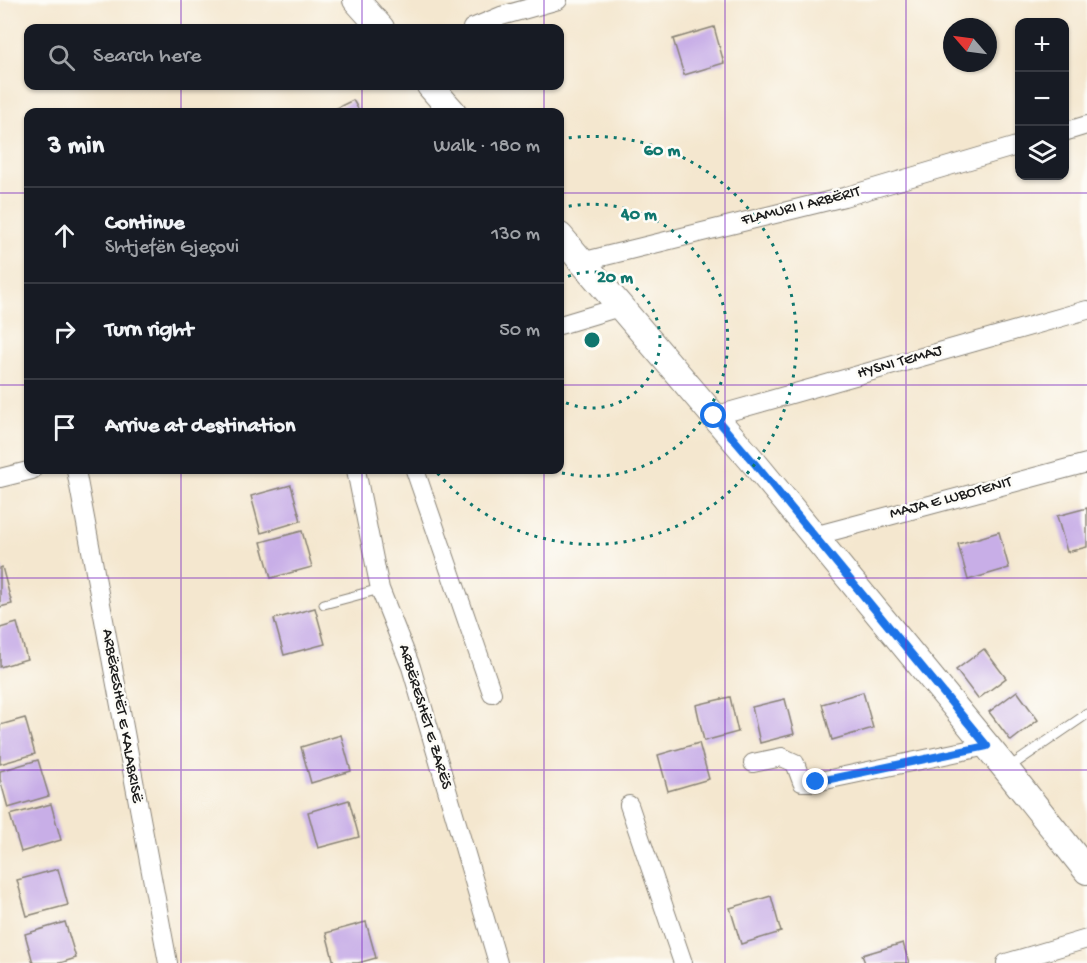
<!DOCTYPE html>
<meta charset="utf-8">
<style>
:root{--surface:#171b24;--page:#20242c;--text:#f1f3f6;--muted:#9ea1a6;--line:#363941}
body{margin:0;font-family:"Gochi Hand",sans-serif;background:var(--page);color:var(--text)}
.controls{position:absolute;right:18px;top:18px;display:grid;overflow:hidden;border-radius:12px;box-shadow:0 2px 4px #0004}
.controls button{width:54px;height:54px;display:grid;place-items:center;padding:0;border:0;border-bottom:2px solid var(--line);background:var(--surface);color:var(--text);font:30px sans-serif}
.compass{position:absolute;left:943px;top:18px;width:54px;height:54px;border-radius:50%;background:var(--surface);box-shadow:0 2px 4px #0004;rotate:298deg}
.stop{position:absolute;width:18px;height:18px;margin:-14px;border:4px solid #1a73e8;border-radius:50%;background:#fff}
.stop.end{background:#1a73e8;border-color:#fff;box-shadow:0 2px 6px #0008}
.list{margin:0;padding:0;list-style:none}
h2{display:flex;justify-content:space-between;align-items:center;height:78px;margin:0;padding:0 24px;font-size:26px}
h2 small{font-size:20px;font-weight:400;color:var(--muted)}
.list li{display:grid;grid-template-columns:39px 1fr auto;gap:18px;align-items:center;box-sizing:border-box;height:96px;padding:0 24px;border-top:2px solid var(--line)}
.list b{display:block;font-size:22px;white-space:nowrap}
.list p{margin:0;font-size:20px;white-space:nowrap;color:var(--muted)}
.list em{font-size:20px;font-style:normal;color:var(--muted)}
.icon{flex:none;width:33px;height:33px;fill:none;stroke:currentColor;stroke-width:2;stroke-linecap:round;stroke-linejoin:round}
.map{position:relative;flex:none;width:1087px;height:963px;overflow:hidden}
.search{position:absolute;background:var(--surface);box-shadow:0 2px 4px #0004;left:24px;top:24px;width:540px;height:66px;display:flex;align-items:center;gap:15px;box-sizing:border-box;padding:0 21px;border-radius:12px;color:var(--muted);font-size:22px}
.panel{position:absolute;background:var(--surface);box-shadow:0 2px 4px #0004;left:24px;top:108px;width:540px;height:366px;border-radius:12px}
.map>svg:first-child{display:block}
.building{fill:#c8aee7}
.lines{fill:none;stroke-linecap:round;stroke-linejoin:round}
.lane-casing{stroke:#888276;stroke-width:11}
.street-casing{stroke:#888276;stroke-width:20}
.secondary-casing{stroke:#888276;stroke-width:28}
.lane{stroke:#fff;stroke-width:9}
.street{stroke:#fff;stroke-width:18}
.secondary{stroke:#fff;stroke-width:26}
.route{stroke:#1a73e8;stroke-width:8}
.grid{fill:none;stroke:#7b2cbf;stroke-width:1.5;stroke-opacity:0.55}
.ring{fill:none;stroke:#0f766e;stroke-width:3;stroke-dasharray:3 6}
.labels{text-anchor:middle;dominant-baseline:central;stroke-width:5;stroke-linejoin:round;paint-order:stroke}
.street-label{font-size:16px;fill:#1c1c1c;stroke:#fdfcf7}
.centre{fill:#0f766e;stroke:#fdfcf7;stroke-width:3}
.ring-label{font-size:18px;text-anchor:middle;font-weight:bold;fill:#0f766e;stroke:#fdfcf7;stroke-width:5;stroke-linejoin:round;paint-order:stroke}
</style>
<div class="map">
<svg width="1087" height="963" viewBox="0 0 1087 963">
<rect width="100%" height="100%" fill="#fdfcf7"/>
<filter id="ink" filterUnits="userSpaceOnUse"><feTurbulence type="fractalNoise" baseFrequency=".0167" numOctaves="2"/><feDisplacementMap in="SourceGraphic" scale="12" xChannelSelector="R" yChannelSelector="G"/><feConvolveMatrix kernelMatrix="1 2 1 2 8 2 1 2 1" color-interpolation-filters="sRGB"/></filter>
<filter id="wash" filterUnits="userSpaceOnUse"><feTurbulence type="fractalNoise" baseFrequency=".008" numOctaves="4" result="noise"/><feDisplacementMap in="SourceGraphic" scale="24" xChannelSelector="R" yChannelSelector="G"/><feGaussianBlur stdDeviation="1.35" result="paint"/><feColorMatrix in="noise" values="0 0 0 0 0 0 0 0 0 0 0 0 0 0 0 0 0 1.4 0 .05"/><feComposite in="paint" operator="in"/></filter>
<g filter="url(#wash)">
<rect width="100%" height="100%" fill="#f4e7cf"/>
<g id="blocks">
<path class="building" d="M714 27 724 63 684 75 673 39Z
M353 100 360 112H329Z
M291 485 301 521 261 533 251 496Z
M1087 508V547L1067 552 1057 516Z
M302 531 312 567 271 578 261 542Z
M999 532 1009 568 968 580 958 544Z
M2 567 12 604 0 607V568Z
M315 608 325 644 284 655 274 619Z
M17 623 27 659 0 667V628Z
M984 649 1006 678 978 699 956 670Z
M1017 691 1038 720 1011 741 989 712Z
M863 692 873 728 832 740 822 704Z
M730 697 738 732 704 741 696 705Z
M785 699 794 734 760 743 752 707Z
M25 718 35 754 0 764V725Z
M341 735 351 771 311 783 301 747Z
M699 743 709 779 668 791 658 755Z
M38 760 49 796 8 808 0 779V771Z
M349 800 359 837 318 848 308 812Z
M51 804 61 840 21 852 10 815Z
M58 869 68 905 27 916 17 880Z
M771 896 781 932 741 944 730 908Z
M65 922 76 958 60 963H33L25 934Z
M366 922 376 958 358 963H334L326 933Z
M903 943 909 963H865L862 955Z"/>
</g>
</g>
<g filter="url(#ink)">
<use href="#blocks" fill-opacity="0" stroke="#888276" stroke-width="1.5"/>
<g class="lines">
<defs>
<path id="lane" d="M324 604 380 589
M1008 768 1087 714"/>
<path id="street" d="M472 28 501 16 558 0
M1064 132 1087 125
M581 262 844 197 1020 145
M560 325 620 307
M714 416 1087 310
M76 470 168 963
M356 470 380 589 411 667 498 963
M415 470 492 693
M0 478 32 470
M814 536 1087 463
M753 763 782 757 795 763 802 782H816L987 746
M629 805 683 963
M1006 963 1087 939"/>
<path id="secondary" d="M356 0 381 28
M430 86 453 112
M560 236 755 464 1006 769 1087 871"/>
</defs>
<use href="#lane" class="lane-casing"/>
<use href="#street" class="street-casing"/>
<use href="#secondary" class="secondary-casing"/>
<use href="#lane" class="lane"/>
<use href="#street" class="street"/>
<use href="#secondary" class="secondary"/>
</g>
</g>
<g class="lines" filter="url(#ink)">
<path class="route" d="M714 416 755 464 987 746 816 782"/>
</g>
<path class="grid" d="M181 0V28M362 0V28M544 0V28M725 0V963M906 0V963M181 86V112M362 86V112M544 86V112M0 193H28M560 193H1087M0 385H28M560 385H1087M181 470V963M362 470V963M544 470V963M0 578H1087M0 770H1087"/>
<g class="ring">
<path d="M560 280A68 68 0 1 1 560 400"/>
<path d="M560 208A136 136 0 1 1 551 470"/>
<path d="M560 139A204 204 0 1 1 435 470"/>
</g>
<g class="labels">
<g class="street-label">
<text transform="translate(801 207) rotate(-14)">FLAMURI I ARBËRIT</text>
<text transform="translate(900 363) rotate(-16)">HYSNI TEMAJ</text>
<text transform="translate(951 499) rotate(-15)">MAJA E LUBOTENIT</text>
<text transform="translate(121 716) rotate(80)">ARBËRESHËT E KALABRISË</text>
<text transform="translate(424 717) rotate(73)">ARBËRESHËT E ZARËS</text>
</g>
</g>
<circle cx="592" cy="340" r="9" class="centre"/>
<g class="ring-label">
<text x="662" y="155">60 m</text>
<text x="639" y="219">40 m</text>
<text x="615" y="282">20 m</text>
</g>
</svg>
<div class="controls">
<button>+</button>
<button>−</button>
<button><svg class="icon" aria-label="layers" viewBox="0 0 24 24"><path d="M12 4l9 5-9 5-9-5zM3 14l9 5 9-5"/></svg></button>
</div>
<svg class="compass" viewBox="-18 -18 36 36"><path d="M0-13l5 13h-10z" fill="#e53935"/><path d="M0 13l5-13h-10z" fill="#9ea1a6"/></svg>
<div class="stop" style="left:714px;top:416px"></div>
<div class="stop end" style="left:816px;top:782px"></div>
<div class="search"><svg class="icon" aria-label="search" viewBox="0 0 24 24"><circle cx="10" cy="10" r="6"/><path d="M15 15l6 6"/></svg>Search here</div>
<section class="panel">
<h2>3 min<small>Walk · 180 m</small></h2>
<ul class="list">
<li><svg class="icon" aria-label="ahead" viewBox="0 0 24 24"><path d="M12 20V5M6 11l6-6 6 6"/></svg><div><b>Continue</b><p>Shtjefën Gjeçovi</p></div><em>130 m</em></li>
<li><svg class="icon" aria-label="right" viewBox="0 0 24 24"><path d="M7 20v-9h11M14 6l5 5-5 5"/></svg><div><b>Turn right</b></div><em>50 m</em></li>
<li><svg class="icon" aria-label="arrive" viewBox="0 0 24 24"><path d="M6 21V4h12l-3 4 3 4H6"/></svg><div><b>Arrive at destination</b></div></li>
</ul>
</section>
</div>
